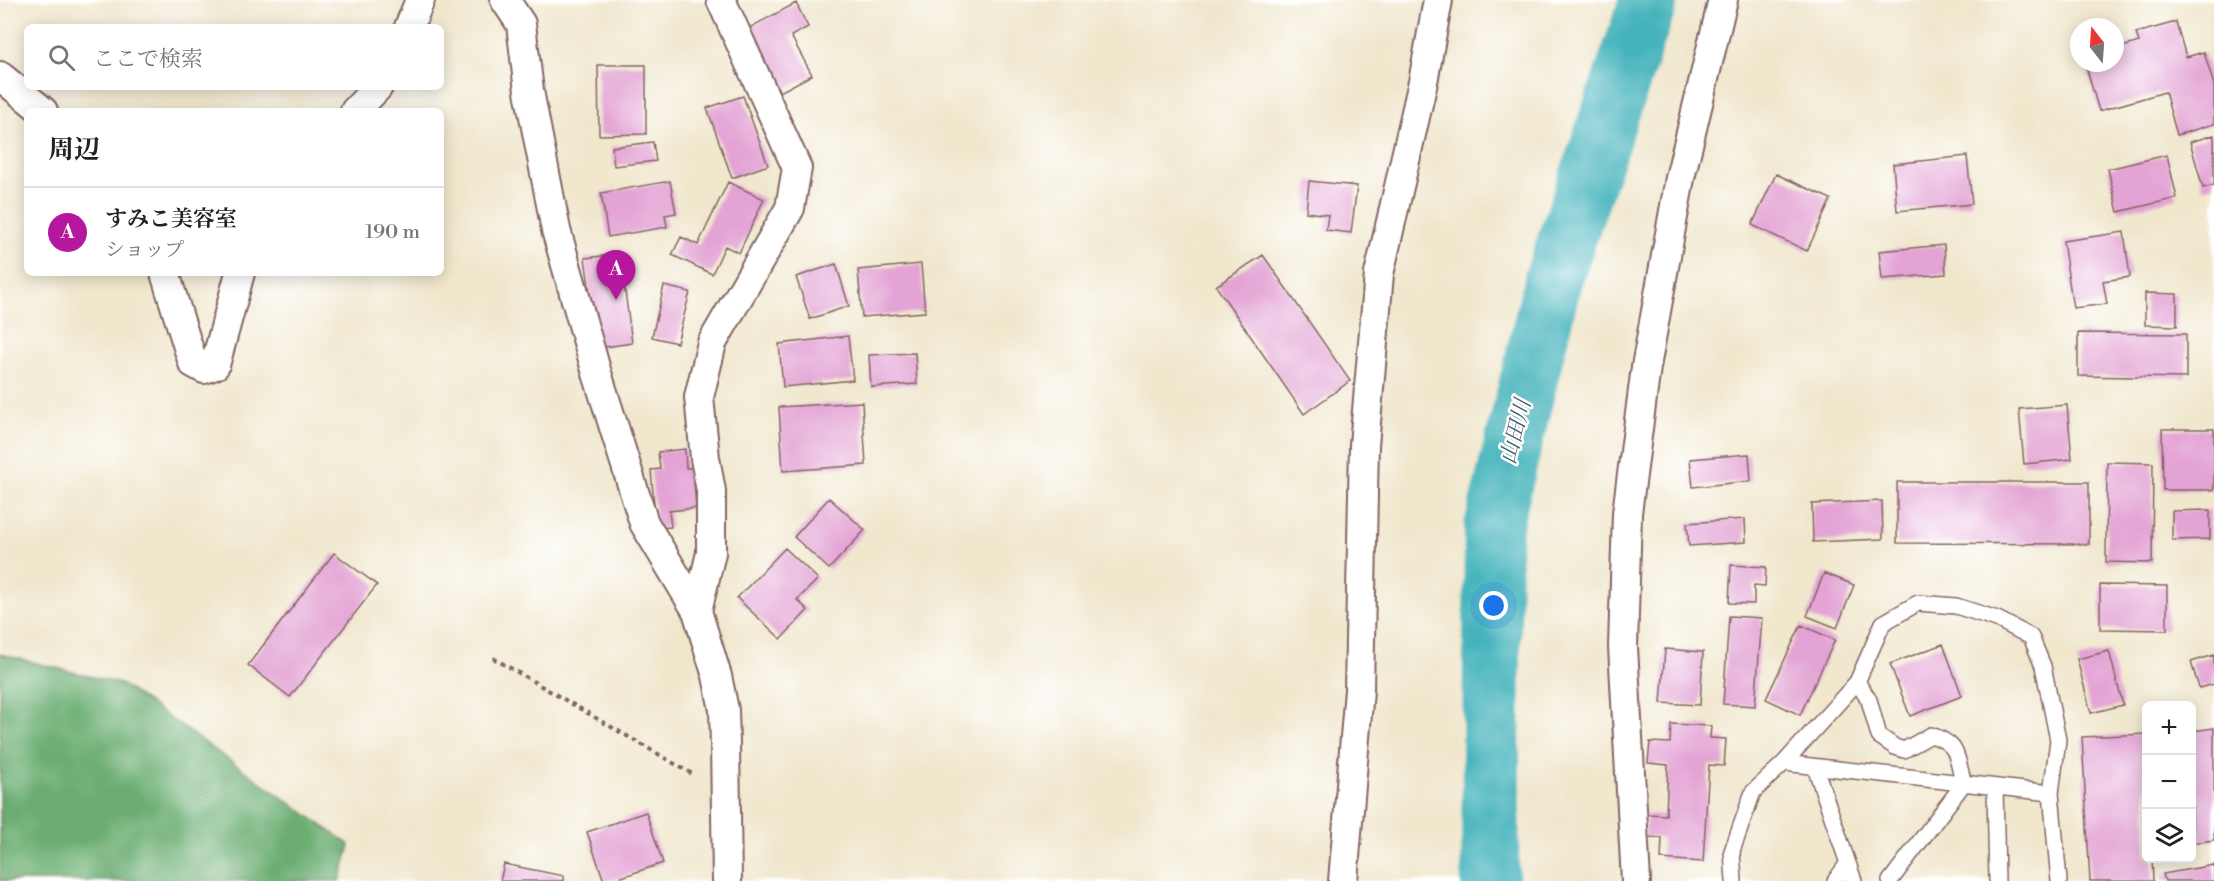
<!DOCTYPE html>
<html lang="ja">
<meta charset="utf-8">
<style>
:root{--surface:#fff;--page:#f6f6f6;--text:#222;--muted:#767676;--line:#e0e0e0;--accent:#b5179e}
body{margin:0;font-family:"Libre Bodoni","Noto Serif JP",serif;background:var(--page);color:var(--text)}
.controls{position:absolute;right:18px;bottom:18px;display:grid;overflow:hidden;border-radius:9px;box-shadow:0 3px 15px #0003}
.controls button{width:54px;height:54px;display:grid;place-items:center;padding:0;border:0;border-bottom:2px solid var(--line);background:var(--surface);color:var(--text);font:30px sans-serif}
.compass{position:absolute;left:2070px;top:18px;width:54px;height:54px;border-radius:50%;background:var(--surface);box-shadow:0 3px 15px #0003;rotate:343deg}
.you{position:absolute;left:1494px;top:606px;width:21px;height:21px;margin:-15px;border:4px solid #fff;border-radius:50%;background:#1a73e8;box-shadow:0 0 0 9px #1a73e833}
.badge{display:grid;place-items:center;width:39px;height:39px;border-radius:50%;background:var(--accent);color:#fff;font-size:20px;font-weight:700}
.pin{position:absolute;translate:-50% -50px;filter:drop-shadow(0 2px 3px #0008)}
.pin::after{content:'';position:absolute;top:32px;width:21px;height:18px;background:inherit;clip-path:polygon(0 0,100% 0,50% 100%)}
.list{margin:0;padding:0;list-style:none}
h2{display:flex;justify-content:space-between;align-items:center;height:78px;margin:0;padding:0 24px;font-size:26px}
h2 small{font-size:20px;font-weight:400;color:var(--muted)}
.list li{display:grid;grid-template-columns:39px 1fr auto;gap:18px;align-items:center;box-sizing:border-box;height:90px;padding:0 24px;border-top:2px solid var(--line)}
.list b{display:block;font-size:22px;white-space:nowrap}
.list p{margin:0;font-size:20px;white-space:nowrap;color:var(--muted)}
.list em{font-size:20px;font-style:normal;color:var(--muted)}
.icon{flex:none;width:33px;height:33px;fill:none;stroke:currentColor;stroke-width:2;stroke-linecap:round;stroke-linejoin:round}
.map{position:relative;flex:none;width:2214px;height:881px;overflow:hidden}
.search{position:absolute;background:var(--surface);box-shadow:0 3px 15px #0003;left:24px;top:24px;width:420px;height:66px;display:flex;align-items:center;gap:15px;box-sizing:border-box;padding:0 21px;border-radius:9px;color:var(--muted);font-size:22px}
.panel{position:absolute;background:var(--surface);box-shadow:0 3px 15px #0003;left:24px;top:108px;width:420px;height:168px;border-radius:9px}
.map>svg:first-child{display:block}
.forest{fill:#6cae72;stroke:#5b664e;stroke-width:1.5}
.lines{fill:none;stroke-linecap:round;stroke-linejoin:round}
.river{stroke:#44b3bc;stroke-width:58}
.building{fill:#e3a3d4}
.lane-casing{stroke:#846564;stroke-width:18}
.street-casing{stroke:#846564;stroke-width:32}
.path{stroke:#846564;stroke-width:4;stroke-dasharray:4.5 4.5;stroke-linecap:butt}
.lane{stroke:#fff;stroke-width:15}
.street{stroke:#fff;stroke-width:28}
.labels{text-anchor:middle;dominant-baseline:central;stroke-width:5;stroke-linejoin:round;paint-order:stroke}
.water-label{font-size:22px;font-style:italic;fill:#485a65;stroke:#fff}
</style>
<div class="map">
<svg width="2214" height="881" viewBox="0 0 2214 881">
<rect width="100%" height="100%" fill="#fff"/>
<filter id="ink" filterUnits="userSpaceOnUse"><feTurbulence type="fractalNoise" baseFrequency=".0167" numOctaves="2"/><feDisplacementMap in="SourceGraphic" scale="12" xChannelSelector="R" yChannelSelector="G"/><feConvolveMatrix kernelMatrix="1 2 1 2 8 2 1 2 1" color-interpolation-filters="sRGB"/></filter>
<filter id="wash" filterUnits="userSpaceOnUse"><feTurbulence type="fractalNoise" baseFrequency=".008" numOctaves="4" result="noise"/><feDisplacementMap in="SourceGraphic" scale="24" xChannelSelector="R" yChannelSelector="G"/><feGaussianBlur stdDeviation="1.35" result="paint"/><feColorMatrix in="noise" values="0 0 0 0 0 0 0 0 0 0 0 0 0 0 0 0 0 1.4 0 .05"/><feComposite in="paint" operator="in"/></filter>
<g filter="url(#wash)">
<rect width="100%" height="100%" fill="#f0e7cd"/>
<path class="forest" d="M0 654 121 684 350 845 340 881H0Z"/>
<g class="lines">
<path class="river" d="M1490 881 1493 527 1553 280 1649 0"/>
</g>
<g id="blocks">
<path class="building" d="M796 3 808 27 791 36 812 75 780 92 747 29Z
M2176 22 2186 57 2204 52 2214 85V124L2177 135 2165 92 2099 111 2085 63H2115V49L2139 42 2136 33Z
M598 65H646V134L599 135Z
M743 96 768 165 732 178 707 108Z
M2214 135V185L2203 188 2190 142Z
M653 142 656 161 614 166 612 147Z
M2167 155 2177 198 2118 212 2108 169Z
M1967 156 1972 204 1897 211 1893 164Z
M1776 174 1831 199 1807 251 1752 225Z
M670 181 676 213 665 215 667 227 608 237 601 193Z
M1309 181 1357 186 1351 233 1326 230 1328 215 1306 212Z
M728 182 764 199 739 253 725 246 712 274 672 255 681 237 698 245Z
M2124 232 2130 277 2103 281 2107 304 2073 308 2063 241Z
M1944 245 1946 274 1882 279 1879 251Z
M620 254 632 343 598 348 585 258Z
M1263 255 1350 381 1304 414 1216 286Z
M836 264 849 306 810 319 796 277Z
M921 264 925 312 862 317 858 270Z
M664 286 690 292 677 343 652 337Z
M2145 293 2177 294V326L2145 325Z
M2078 333 2186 334V378L2078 376Z
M848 336 853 380 783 387 779 344Z
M915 353 917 384 871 387 869 355Z
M862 402 866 465 783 471 779 407Z
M2067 405 2072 459 2024 464 2019 409Z
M2162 429H2214V490H2163Z
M685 449 686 468H693L696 508 669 511 671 527 656 528 651 470 660 469 658 452Z
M1749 454 1751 481 1693 487 1690 459Z
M2107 462 2153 463 2152 563 2106 562Z
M1897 482H2089V544L1897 543Z
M829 498 865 530 829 569 794 537Z
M1882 501 1883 539 1813 542 1812 504Z
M2210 510V539L2172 540V511Z
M1745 519 1746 542 1689 546 1687 523Z
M785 548 818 579 797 600 808 610 781 639 737 598Z
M334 553 377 585 290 697 248 665Z
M1731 565 1766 567 1765 586 1754 585V604L1729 603Z
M1824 573 1854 585 1837 628 1807 616Z
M2100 585 2167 586V630L2100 629Z
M1729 616 1762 618 1755 706 1723 704Z
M1801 625 1835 640 1800 715 1766 699Z
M1943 644 1962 696 1910 716 1890 664Z
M1665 649 1703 652 1700 705 1661 703Z
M2109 651 2123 705 2091 713 2077 659Z
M2214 655V684L2199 688 2191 662Z
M1671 724 1711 726 1710 738 1726 739 1724 766 1709 765 1703 862 1661 859 1662 838 1645 837 1647 814 1666 815 1668 765 1648 763 1650 742 1670 743Z
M2214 728V840L2192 843V731Z
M2146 734V858H2152L2153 881H2090L2082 737Z
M646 812 663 863 610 881H604L587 832Z
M504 864 564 876V881H500Z
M2214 865V881H2165L2163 874Z"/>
</g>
</g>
<g filter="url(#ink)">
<use href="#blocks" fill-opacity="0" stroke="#846564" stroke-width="1.5"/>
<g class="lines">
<defs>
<path id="lane" d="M1857 682 1869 700 1879 736 1895 747 1904 750 1931 735C1961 745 1955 756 1964 783L1890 881
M1784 763 2051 793
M1815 767 1854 881
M1995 787 1997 881
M1734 881 1732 851 1753 792 1784 763 1857 682 1883 623 1918 603 1956 606 1997 619 2031 637 2043 666 2058 740 2051 793 2059 881
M1835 881 1848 863"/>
<path id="street" d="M505 0 521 24 529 91 556 230 596 370 644 523 697 611 717 676 724 710 725 744 727 881
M409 27 420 0
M0 76 43 111
M355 111 378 87
M165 273 193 363 204 369 215 365 240 273
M697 611 711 553V491L705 458 699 397 712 343 790 208 797 168 721 0
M1343 881 1359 690 1364 445 1379 274 1423 82 1438 0
M1636 881 1623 647 1627 513 1646 367 1680 178 1723 0"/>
</defs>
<use href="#lane" class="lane-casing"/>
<use href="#street" class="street-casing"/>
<path class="path" d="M493 658 694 775"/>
<use href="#lane" class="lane"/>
<use href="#street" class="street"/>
</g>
</g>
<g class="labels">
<g class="water-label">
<text transform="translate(1516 432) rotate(-76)">山田川</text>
</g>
</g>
</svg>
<div class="controls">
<button>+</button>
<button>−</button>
<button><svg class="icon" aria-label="layers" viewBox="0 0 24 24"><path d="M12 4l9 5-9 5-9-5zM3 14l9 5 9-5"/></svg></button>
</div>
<svg class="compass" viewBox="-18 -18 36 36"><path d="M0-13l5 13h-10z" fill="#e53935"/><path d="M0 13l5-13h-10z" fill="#767676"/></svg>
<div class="you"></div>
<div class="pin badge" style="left:616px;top:300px">A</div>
<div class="search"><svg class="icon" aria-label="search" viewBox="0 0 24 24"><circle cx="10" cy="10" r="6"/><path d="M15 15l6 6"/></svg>ここで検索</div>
<section class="panel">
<h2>周辺<small></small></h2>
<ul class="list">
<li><span class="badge">A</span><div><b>すみこ美容室</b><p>ショップ</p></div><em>190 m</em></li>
</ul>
</section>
</div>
